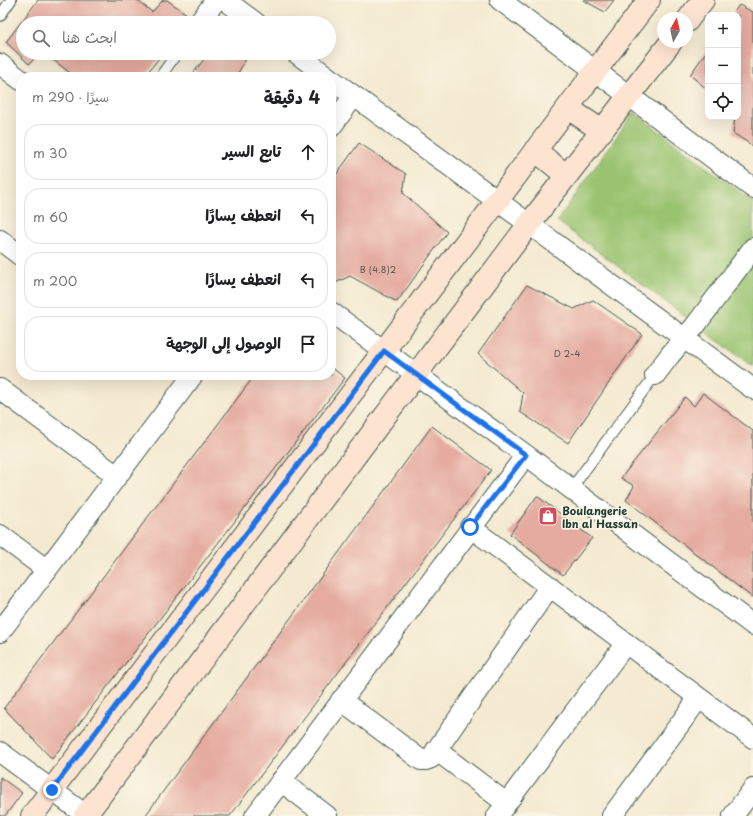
<!DOCTYPE html>
<html lang="ar">
<meta charset="utf-8">
<style>
:root{--surface:#fff;--page:#f2f2f2;--text:#202124;--muted:#757577;--line:#e0e0e0}
body{margin:0;font-family:"Playpen Sans","Playpen Sans Arabic",sans-serif;background:var(--page);color:var(--text);direction:rtl}
.controls{position:absolute;right:12px;top:12px;display:grid;overflow:hidden;border-radius:8px;box-shadow:0 4px 16px #0002}
.controls button{width:36px;height:36px;display:grid;place-items:center;padding:0;border:0;border-bottom:1px solid var(--line);background:var(--surface);color:var(--text);font:20px sans-serif}
.compass{position:absolute;left:657px;top:12px;width:36px;height:36px;border-radius:50%;background:var(--surface);box-shadow:0 4px 16px #0002;rotate:8deg}
.stop{position:absolute;width:12px;height:12px;margin:-9px;border:3px solid #1a73e8;border-radius:50%;background:#fff}
.stop.end{background:#1a73e8;border-color:#fff;box-shadow:0 1px 4px #0008}
.list{margin:0;padding:0;list-style:none}
h2{display:flex;justify-content:space-between;align-items:center;height:52px;margin:0;padding:0 16px;font-size:17px}
h2 small{font-size:13px;font-weight:400;color:var(--muted)}
.list li{display:grid;grid-template-columns:26px 1fr auto;gap:12px;align-items:center;box-sizing:border-box;height:56px;margin:0 8px 8px;padding:0 8px;border:1px solid var(--line);border-radius:16px}
.list b{display:block;font-size:15px;white-space:nowrap}
.list em{font-size:13px;font-style:normal;color:var(--muted)}
.icon{flex:none;width:22px;height:22px;fill:none;stroke:currentColor;stroke-width:2;stroke-linecap:round;stroke-linejoin:round}
.map{position:relative;flex:none;width:753px;height:816px;overflow:hidden;direction:ltr}
.search{position:absolute;background:var(--surface);box-shadow:0 4px 16px #0002;left:16px;top:16px;width:320px;height:44px;display:flex;align-items:center;gap:10px;box-sizing:border-box;padding:0 14px;border-radius:22px;color:var(--muted);font-size:15px}
.panel{position:absolute;background:var(--surface);box-shadow:0 4px 16px #0002;left:16px;top:72px;width:320px;height:308px;border-radius:16px;direction:rtl}
.map>svg:first-child{display:block}
.green{fill:#99c36f;stroke:#5c8052}
.building{fill:#e5aba0}
.lines{fill:none;stroke-linecap:round;stroke-linejoin:round}
.lane-casing{stroke:#3f574c;stroke-width:12}
.street-casing{stroke:#3f574c;stroke-width:22}
.secondary-casing{stroke:#3f574c;stroke-width:24}
.lane{stroke:#fff;stroke-width:10}
.street{stroke:#fff;stroke-width:20}
.secondary{stroke:#fde4d1;stroke-width:22}
.route{stroke:#1a73e8;stroke-width:5}
.labels{text-anchor:middle;dominant-baseline:central;stroke-width:3.5;stroke-linejoin:round;paint-order:stroke}
.number-label{font-size:9px;fill:#50584f}
.poi-label{font-size:11px;font-weight:bold;fill:#1f3d34;stroke:#fcf5e5;text-anchor:start}
</style>
<div class="map">
<svg width="753" height="816" viewBox="0 0 753 816">
<rect width="100%" height="100%" fill="#fcf5e5"/>
<filter id="ink" filterUnits="userSpaceOnUse"><feTurbulence type="fractalNoise" baseFrequency=".025" numOctaves="2"/><feDisplacementMap in="SourceGraphic" scale="8" xChannelSelector="R" yChannelSelector="G"/><feConvolveMatrix kernelMatrix="1 2 1 2 8 2 1 2 1" color-interpolation-filters="sRGB"/></filter>
<filter id="wash" filterUnits="userSpaceOnUse"><feTurbulence type="fractalNoise" baseFrequency=".012" numOctaves="4" result="noise"/><feDisplacementMap in="SourceGraphic" scale="16" xChannelSelector="R" yChannelSelector="G"/><feGaussianBlur stdDeviation="0.9" result="paint"/><feColorMatrix in="noise" values="0 0 0 0 0 0 0 0 0 0 0 0 0 0 0 0 0 1.4 0 .05"/><feComposite in="paint" operator="in"/></filter>
<g filter="url(#wash)">
<rect width="100%" height="100%" fill="#f4ead1"/>
<path class="green" d="M634 112 753 202V367L557 221Z"/>
<g id="blocks">
<path class="building" d="M38 0H137L152 12 163 0H167L191 17 186 23H23V53H40L29 64 6 42Z
M583 0H614L605 12Z
M739 5 753 12V146L733 133 735 117H738V15H732Z
M708 49V90L690 75Z
M45 53H163L144 77H75Z
M209 53H241L247 57 238 73 243 77H190Z
M359 143 406 174 403 193 447 232 397 302 350 276 331 285V182Z
M527 285 574 309 593 300 642 334 568 443 520 412 523 393 478 354Z
M331 367 345 378 52 759 4 708 255 375H331Z
M703 393 753 431V598L626 500 634 486 621 478 685 397 694 406Z
M432 426 491 470 230 816H145Z
M537 496 592 538 563 575 510 534Z
M0 777 22 793 5 816H0Z"/>
</g>
</g>
<g filter="url(#ink)">
<use href="#blocks" fill-opacity="0" stroke="#3f574c" stroke-width="1"/>
<g class="lines">
<defs>
<path id="lane" d="M0 16 11 0
M160 77 177 53
M571 489 655 375"/>
<path id="street" d="M225 0 256 23
M500 0 753 188
M199 23 216 0
M296 53 328 77
M0 64 21 80
M331 79 529 224 753 389
M331 127 354 96
M0 240 21 256
M331 312 526 455 753 625
M655 375 670 355 695 326 753 248
M0 389 117 476
M470 527 753 738
M0 535 47 570
M0 632 193 375
M341 700 421 760H426L431 758 550 586
M436 750 506 803
M0 752 87 816
M281 781 327 816
M255 816 526 455
M497 816 626 643
M612 816 699 698
M733 816 753 789"/>
<path id="secondary" d="M687 21 703 0
M568 108 602 131
M535 150 567 176
M32 816 649 0
M85 816 529 224 671 42"/>
</defs>
<use href="#lane" class="lane-casing"/>
<use href="#street" class="street-casing"/>
<use href="#secondary" class="secondary-casing"/>
<use href="#lane" class="lane"/>
<use href="#street" class="street"/>
<use href="#secondary" class="secondary"/>
</g>
</g>
<g class="lines" filter="url(#ink)">
<path class="route" d="M52 790 384 351 526 455 470 527"/>
</g>
<defs>
<symbol id="shop-square" viewBox="-11 -11 22 22"><rect x="-9" y="-9" width="18" height="18" rx="4" fill="#d1495b" stroke="#fcf5e5"/><path d="M-5-2.5h2.3a2.7 3.5 0 0 1 5.4 0H5L5.5 6h-11ZM-1.5-2.5h3a1.5 2.3 0 0 0-3 0Z" fill="#fff"/></symbol>
</defs>
<g fill-rule="evenodd">
<use href="#shop-square" x="537" y="505" width="22" height="22"/>
</g>
<g class="labels">
<g class="number-label">
<text x="378" y="269">B (4.8)2</text>
<text x="567" y="353">D 2-4</text>
</g>
<g class="poi-label">
<text x="562" y="510">Boulangerie<tspan x="562" dy="13">Ibn al Hassan</tspan></text>
</g>
</g>
</svg>
<div class="controls">
<button>+</button>
<button>−</button>
<button><svg class="icon" aria-label="locate" viewBox="0 0 24 24"><circle cx="12" cy="12" r="6"/><path d="M12 2v4M12 18v4M2 12h4M18 12h4"/></svg></button>
</div>
<svg class="compass" viewBox="-18 -18 36 36"><path d="M0-13l5 13h-10z" fill="#e53935"/><path d="M0 13l5-13h-10z" fill="#757577"/></svg>
<div class="stop" style="left:470px;top:527px"></div>
<div class="stop end" style="left:52px;top:790px"></div>
<div class="search"><svg class="icon" aria-label="search" viewBox="0 0 24 24"><circle cx="10" cy="10" r="6"/><path d="M15 15l6 6"/></svg>ابحث هنا</div>
<section class="panel">
<h2>4 دقيقة<small>سيرًا · 290 m</small></h2>
<ul class="list">
<li><svg class="icon" aria-label="ahead" viewBox="0 0 24 24"><path d="M12 20V5M6 11l6-6 6 6"/></svg><div><b>تابع السير</b></div><em>30 m</em></li>
<li><svg class="icon" aria-label="left" viewBox="0 0 24 24"><path d="M17 20v-9H6M10 6l-5 5 5 5"/></svg><div><b>انعطف يسارًا</b></div><em>60 m</em></li>
<li><svg class="icon" aria-label="left" viewBox="0 0 24 24"><path d="M17 20v-9H6M10 6l-5 5 5 5"/></svg><div><b>انعطف يسارًا</b></div><em>200 m</em></li>
<li><svg class="icon" aria-label="arrive" viewBox="0 0 24 24"><path d="M6 21V4h12l-3 4 3 4H6"/></svg><div><b>الوصول إلى الوجهة</b></div></li>
</ul>
</section>
</div>
